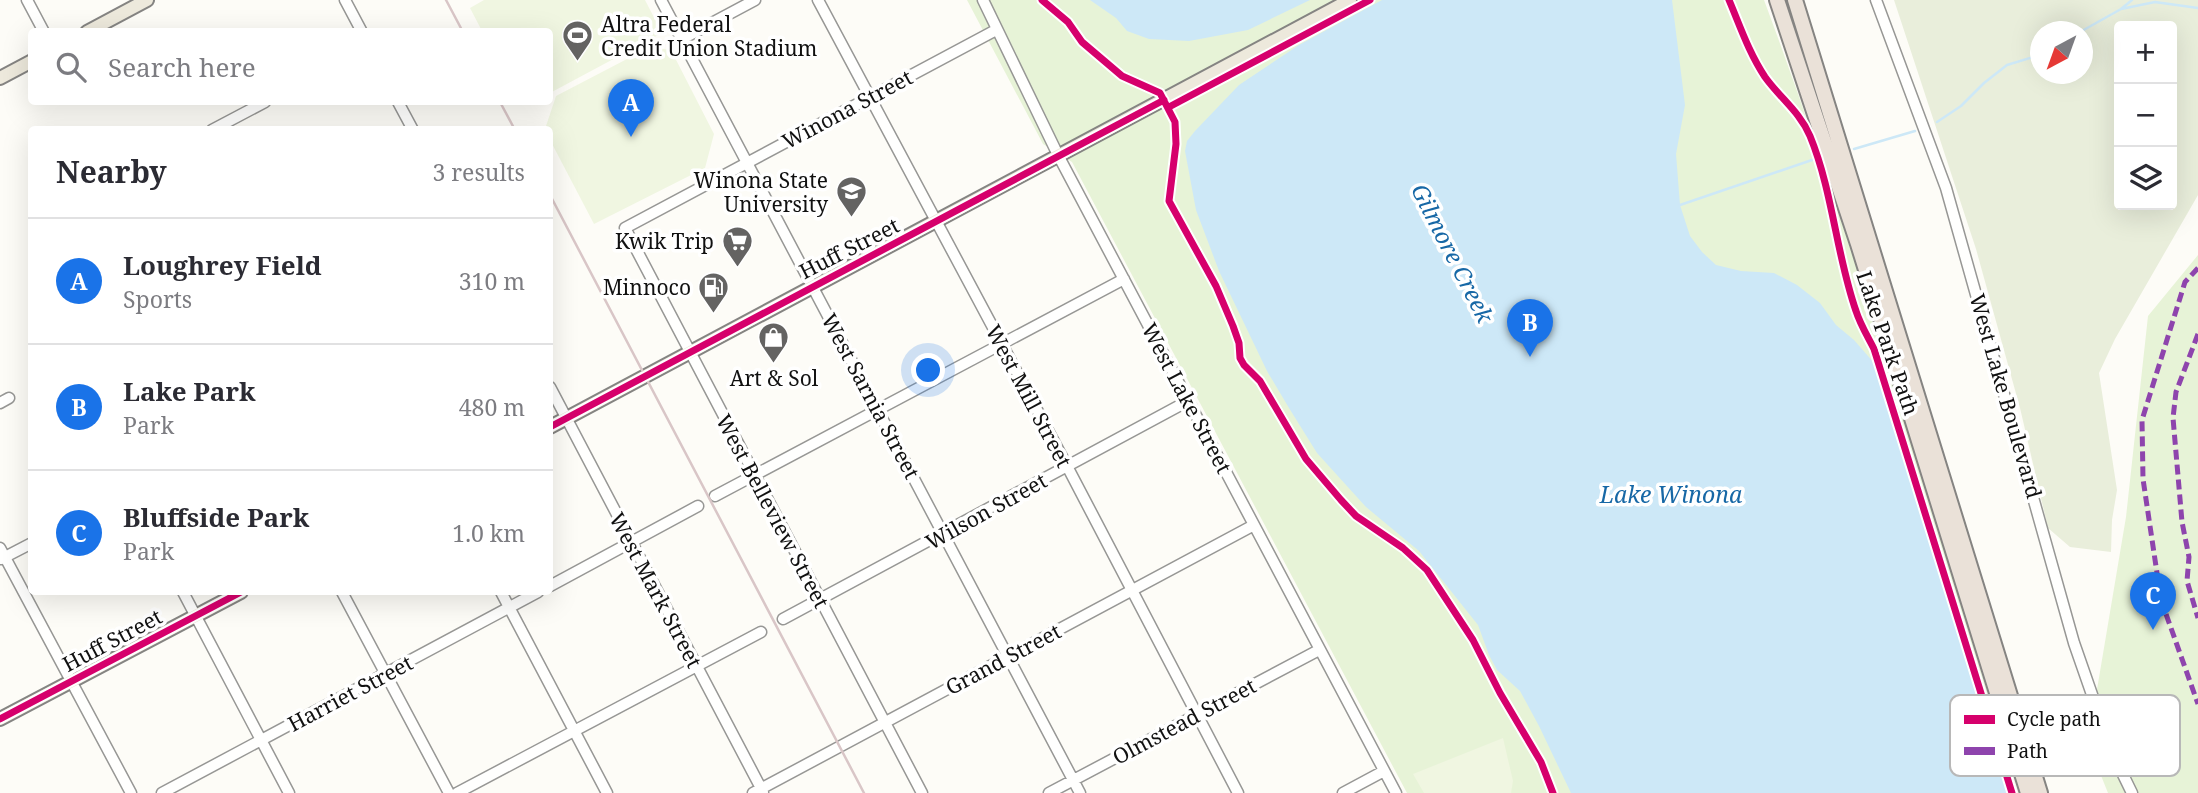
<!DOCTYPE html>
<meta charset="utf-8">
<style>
:root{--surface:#fff;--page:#f7f7f7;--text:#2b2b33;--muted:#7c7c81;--line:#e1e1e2;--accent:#1a73e8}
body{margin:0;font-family:"Noto Serif",serif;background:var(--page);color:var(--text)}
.controls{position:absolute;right:21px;top:21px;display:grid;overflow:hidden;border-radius:7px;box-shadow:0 7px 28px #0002}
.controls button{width:63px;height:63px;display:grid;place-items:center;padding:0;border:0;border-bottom:2px solid var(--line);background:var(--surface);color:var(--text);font:35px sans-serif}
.compass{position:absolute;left:2030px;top:21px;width:63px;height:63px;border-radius:50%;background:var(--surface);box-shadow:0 7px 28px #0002;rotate:221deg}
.you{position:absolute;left:929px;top:371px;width:24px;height:24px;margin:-18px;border:5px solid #fff;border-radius:50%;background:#1a73e8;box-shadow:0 0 0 10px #1a73e833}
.badge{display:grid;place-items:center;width:46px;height:46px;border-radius:50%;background:var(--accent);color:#fff;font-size:23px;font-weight:700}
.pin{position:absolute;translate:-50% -58px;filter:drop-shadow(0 2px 4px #0008)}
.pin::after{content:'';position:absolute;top:37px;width:24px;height:21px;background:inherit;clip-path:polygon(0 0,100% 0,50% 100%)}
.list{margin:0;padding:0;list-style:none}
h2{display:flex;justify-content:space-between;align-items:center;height:91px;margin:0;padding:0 28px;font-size:30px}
h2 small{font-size:23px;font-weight:400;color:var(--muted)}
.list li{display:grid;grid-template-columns:46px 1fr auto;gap:21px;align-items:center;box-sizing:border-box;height:126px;padding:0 28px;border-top:2px solid var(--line)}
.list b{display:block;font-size:26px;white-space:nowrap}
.list p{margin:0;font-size:23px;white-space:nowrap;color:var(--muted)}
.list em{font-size:23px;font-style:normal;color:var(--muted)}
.icon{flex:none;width:38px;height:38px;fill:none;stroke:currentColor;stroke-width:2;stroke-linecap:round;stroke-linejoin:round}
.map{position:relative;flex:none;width:2198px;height:793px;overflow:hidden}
.search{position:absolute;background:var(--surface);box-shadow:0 7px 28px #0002;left:28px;top:28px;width:525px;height:77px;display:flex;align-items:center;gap:18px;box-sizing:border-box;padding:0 24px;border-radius:7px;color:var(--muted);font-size:26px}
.panel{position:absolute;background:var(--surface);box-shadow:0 7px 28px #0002;left:28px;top:126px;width:525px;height:469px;border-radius:7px}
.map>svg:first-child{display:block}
.green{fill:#e7f3d7}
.cemetery{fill:#e9eedb;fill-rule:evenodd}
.pitch{fill:#f0f6e1}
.water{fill:#cde8f7}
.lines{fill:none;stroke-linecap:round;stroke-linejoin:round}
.stream{stroke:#cde8f7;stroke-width:2.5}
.minor-casing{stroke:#979795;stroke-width:13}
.major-casing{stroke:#858482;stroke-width:16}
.highway-casing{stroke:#858482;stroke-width:18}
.minor{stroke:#fffffe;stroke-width:10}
.major{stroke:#ede9dc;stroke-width:12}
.highway{stroke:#eae1d8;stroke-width:14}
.rail{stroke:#d9c6c7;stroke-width:2.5}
.quiet{stroke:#8e44ad;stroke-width:5;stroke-dasharray:10 5;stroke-linecap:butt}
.cycleway-casing{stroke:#fff;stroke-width:11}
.cycleway{stroke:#d6006c;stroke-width:7}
.labels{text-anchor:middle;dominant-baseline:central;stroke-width:7;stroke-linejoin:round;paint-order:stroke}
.poi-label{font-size:21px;fill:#111;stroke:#fff;text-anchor:end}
.street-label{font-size:21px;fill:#111;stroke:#fff}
.water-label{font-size:23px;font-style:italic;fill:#1768a6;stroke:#fff}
.key{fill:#fff;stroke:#b8b8b8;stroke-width:2}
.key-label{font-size:19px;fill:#111}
</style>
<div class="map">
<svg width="2198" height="793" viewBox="0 0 2198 793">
<rect width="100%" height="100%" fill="#fdfcf7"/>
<path class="green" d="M967 0H1764C1861 260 1937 528 2018 793H1407L1072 162 1043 144Z
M2198 255V793H2108L2088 743 2126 517 2148 316Z"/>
<path class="cemetery" d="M1894 0H2198V195L2115 339 2099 373 2117 490 2112 520 2111 552 2070 547 2048 528 2020 408 1976 249ZM2119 26H2172V205H2119ZM2040 32H2082V74H2040Z"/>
<path class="pitch" d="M484 0H645L662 33 550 93V32L482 31 470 8Z
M650 47 671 50 714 134 705 168 594 224 550 140V130L545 129 556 96Z
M1503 738 1513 781 1511 793H1424L1413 774Z"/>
<path class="water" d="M1090 0H1310L1248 30 1189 41 1149 39 1127 31 1116 18Z
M1382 0H1672L1685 105 1676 154 1680 205 1690 236 1702 252 1716 265 1741 271 1774 273 1797 285 1820 303 1836 325 1854 340 1875 364 2007 793H1571L1539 726 1520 691 1497 670 1489 655 1478 625 1419 551 1366 507 1317 453 1289 408 1267 371 1219 271 1196 210 1185 151 1187 141 1195 131 1239 85 1299 45Z"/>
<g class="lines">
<path class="stream" d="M2121 9 2155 2 2198 8
M2080 32 2121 9 2132 0
M1937 122 1961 106 1984 83 2007 65 2040 55
M1854 149 1915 131
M1680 205 1812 160"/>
<defs>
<path id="minor" d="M27 0 44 32
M345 0 362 32
M661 0 1080 793
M818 0 1067 466 1238 793
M983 0 1058 155 1396 793
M1876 0 1946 188 2074 643 2112 752 2132 793
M682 39 755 0
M398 102 413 130
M212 130 265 102
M550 387 763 792
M0 403 9 398
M715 496 1124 279
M0 548 131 793
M1 559 32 543
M550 586 698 506
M183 592 289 793
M342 592 449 793
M501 592 607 793
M783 619 1188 401
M162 793 538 592
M457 793 761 632
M753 793 1254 525
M922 793 625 228 996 30
M1049 793 1319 650
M1343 793 1384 771"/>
<path id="major" d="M87 32 147 0
M0 78 32 61
M550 427 1350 0
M0 719 241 592"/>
<path id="highway" d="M1777 0 1858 244 2028 793
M1795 0 2040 793"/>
</defs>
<use href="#minor" class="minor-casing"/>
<use href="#major" class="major-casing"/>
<use href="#highway" class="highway-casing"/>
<use href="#minor" class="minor"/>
<use href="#major" class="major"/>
<use href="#highway" class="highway"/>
<path class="rail" d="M446 0 463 32
M500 102 515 130
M550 195 864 793"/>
<path class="quiet" d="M2198 268 2185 282 2142 420 2143 479 2161 600 2198 704
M2198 334 2176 392 2173 418 2182 522 2189 557 2187 581 2198 618"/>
<defs>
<path id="cycleway" d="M1042 0 1068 22 1082 42 1122 76 1160 93 1175 122 1176 144 1169 201 1216 286 1233 326 1239 343 1240 358 1244 365 1260 381 1306 459 1341 500 1356 516 1403 548 1427 570 1473 640 1500 693 1541 762 1553 793
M1729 0C1740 26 1749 53 1765 77 1780 98 1800 112 1810 136 1833 192 1836 254 1856 311 1860 324 1868 337 1874 349L2012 793
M1169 107 1370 0
M550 427 1164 100
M0 719 241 592"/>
</defs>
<use href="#cycleway" class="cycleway-casing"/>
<use href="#cycleway" class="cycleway"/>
</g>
<defs>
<symbol id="stadium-pin" viewBox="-11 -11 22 30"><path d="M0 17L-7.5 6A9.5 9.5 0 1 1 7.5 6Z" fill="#646362" stroke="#fff"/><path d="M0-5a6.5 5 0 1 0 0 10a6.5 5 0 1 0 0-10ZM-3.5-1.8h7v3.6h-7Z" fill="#fff"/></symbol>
<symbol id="university-pin" viewBox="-11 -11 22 30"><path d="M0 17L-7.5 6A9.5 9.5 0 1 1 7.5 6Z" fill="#646362" stroke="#fff"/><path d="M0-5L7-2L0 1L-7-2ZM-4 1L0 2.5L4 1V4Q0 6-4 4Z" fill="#fff"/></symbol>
<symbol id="supermarket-pin" viewBox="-11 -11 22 30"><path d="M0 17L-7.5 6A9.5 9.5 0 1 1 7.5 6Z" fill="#646362" stroke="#fff"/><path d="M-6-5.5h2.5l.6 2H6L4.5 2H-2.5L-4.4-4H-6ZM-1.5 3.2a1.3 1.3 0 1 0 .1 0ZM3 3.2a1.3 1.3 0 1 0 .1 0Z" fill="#fff"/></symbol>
<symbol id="fuel-pin" viewBox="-11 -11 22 30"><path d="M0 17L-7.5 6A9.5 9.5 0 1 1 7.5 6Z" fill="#646362" stroke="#fff"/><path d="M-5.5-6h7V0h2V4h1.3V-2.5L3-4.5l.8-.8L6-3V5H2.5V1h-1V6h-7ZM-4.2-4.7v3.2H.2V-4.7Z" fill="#fff"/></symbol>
<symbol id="shop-pin" viewBox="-11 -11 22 30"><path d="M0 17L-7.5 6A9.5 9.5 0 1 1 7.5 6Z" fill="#646362" stroke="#fff"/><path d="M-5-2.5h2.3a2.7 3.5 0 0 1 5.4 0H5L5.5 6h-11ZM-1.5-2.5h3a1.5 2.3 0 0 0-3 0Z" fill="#fff"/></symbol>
</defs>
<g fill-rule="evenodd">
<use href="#stadium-pin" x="560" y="18" width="35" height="47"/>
<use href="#university-pin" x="834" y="174" width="35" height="47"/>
<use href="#supermarket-pin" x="720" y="224" width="35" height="47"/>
<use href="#fuel-pin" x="696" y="270" width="35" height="47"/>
<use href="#shop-pin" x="756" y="320" width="35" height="47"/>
</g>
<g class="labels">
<g class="poi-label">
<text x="601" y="24" text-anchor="start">Altra Federal<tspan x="601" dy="24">Credit Union Stadium</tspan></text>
<text x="828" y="180">Winona State<tspan x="828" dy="24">University</tspan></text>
<text x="714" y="241">Kwik Trip</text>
<text x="691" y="287">Minnoco</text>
<text x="774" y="378" text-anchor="middle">Art &amp; Sol</text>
</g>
<g class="street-label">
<text transform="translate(847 109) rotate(-28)">Winona Street</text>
<text transform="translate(849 248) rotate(-27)">Huff Street</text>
<text transform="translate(1888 343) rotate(71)">Lake Park Path</text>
<text transform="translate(871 396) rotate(62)">West Sarnia Street</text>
<text transform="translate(1029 396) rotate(62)">West Mill Street</text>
<text transform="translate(2006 396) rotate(74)">West Lake Boulevard</text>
<text transform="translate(1187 398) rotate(62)">West Lake Street</text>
<text transform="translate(773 511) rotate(62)">West Belleview Street</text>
<text transform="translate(986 511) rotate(-29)">Wilson Street</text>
<text transform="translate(656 590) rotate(62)">West Mark Street</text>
<text transform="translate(112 640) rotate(-28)">Huff Street</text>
<text transform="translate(1003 659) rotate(-28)">Grand Street</text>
<text transform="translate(350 693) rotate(-28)">Harriet Street</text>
<text transform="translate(1184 721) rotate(-28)">Olmstead Street</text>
</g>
<g class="water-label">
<text transform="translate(1453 253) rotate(63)">Gilmore Creek</text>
<text x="1671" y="494">Lake Winona</text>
</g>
</g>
<rect x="1950" y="695" width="230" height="81" rx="10" class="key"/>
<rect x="1964" y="715" width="31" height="9" fill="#d6006c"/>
<rect x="1964" y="747" width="31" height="8" fill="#8e44ad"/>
<g class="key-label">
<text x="2007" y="726">Cycle path</text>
<text x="2007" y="758">Path</text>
</g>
</svg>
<div class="controls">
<button>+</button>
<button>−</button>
<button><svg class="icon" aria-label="layers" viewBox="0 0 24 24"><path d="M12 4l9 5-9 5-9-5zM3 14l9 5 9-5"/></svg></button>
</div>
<svg class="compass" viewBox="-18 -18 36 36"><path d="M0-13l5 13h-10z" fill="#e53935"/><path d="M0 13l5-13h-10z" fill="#7c7c81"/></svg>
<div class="you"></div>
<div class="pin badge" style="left:631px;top:137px">A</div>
<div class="pin badge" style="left:1530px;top:357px">B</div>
<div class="pin badge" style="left:2153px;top:630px">C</div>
<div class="search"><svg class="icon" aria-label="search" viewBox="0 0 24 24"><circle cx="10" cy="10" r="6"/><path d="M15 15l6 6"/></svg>Search here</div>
<section class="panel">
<h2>Nearby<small>3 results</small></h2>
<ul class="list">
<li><span class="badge">A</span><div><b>Loughrey Field</b><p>Sports</p></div><em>310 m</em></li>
<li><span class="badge">B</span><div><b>Lake Park</b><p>Park</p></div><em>480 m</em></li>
<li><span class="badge">C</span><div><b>Bluffside Park</b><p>Park</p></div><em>1.0 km</em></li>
</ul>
</section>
</div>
